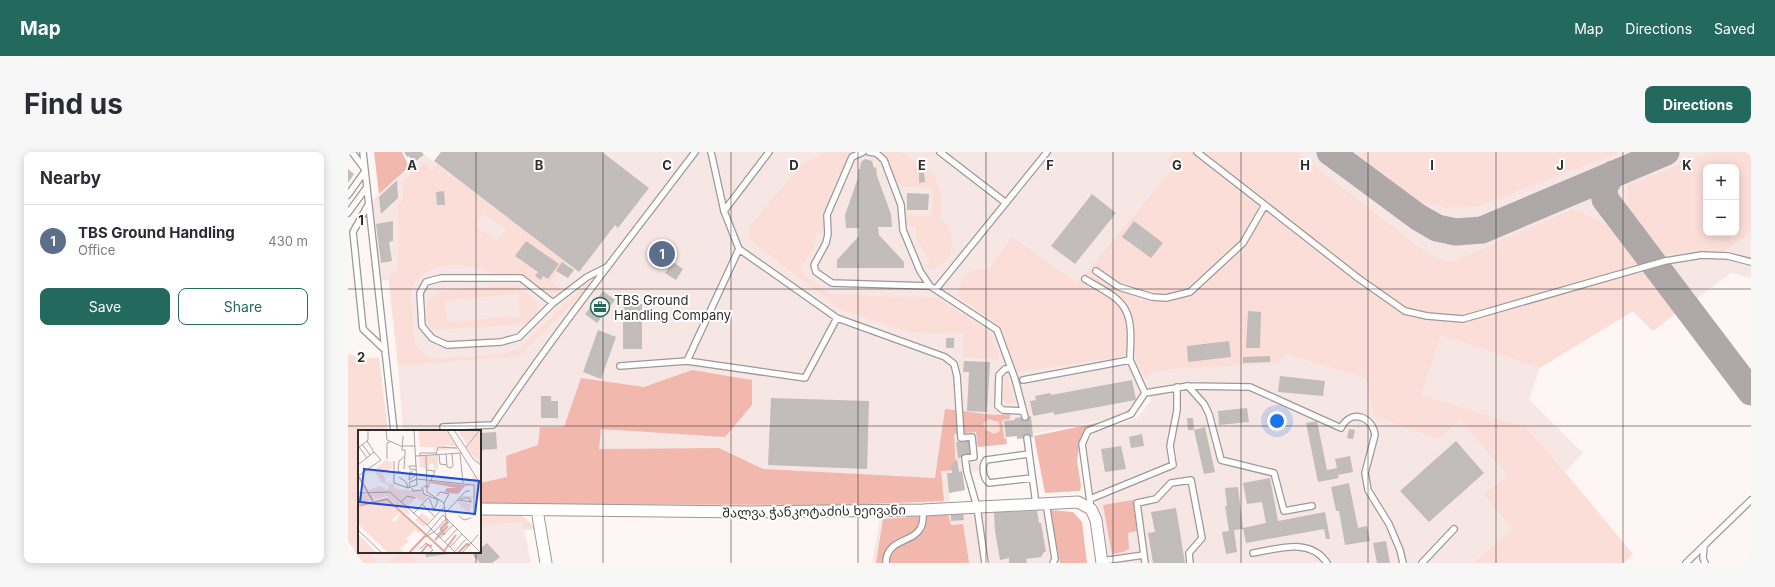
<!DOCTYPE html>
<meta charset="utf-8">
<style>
:root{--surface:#fff;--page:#f7f7f7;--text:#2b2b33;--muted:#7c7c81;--line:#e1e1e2;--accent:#23695e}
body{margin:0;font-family:Inter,"Noto Sans Georgian",sans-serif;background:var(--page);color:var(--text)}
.controls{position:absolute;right:12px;top:12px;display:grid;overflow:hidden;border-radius:8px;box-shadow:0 2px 10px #0003}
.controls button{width:36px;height:36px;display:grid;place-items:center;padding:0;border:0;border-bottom:1px solid var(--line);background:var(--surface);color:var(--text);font:20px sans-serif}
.you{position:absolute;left:929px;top:269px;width:14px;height:14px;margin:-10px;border:3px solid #fff;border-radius:50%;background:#1a73e8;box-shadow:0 0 0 6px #1a73e833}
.badge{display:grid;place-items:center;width:26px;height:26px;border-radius:50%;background:var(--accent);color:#fff;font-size:13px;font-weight:700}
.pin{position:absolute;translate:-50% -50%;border:2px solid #fff;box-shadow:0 1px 4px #0006}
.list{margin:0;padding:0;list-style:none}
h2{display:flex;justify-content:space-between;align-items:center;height:52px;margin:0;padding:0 16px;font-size:17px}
h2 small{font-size:13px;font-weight:400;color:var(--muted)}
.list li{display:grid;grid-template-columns:26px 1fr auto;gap:12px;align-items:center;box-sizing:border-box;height:72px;padding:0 16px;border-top:1px solid var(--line)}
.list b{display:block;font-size:15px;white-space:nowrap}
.list p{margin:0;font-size:13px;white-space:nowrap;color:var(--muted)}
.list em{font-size:13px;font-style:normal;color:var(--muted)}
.actions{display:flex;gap:8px;padding:12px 16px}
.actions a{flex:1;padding:9px 0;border:1px solid var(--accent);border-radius:8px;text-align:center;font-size:14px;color:var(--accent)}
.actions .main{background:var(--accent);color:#fff}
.map{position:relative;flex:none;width:1403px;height:411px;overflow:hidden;border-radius:8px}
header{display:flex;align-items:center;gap:24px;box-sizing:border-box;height:56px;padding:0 20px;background:var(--accent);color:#fff}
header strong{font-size:19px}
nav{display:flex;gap:22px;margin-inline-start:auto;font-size:14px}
.intro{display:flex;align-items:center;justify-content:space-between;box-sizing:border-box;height:96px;padding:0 24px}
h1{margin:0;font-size:28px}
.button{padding:10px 18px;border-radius:8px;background:var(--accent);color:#fff;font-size:14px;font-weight:700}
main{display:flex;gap:24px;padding:0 24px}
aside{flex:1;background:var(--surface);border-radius:8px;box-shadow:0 2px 10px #0003}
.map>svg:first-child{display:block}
.built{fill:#f7e7e4;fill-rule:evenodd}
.green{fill:#fcded8;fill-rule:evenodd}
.forest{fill:#f2b8ad;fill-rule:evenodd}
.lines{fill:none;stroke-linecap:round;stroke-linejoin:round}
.taxiway{stroke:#aea8a8;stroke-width:27}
.building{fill:#c2bcba}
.lane-casing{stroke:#9e9896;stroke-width:8}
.street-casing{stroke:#9e9896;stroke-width:13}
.lane{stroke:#fff;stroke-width:5.5}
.street{stroke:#fff;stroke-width:11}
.grid{fill:none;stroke:#2f2c2c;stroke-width:1;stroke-opacity:0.55}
.labels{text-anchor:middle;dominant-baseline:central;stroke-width:4;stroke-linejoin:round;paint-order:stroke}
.poi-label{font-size:13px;fill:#2f2c2c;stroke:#fff;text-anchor:start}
.street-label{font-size:13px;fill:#2f2c2c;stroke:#fff}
.inset-river{fill:none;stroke:#e1a89e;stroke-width:2}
.inset-road{fill:none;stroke:#aba5a5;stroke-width:1}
.view{fill:#1d4ed8;fill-opacity:0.15;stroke:#1d4ed8;stroke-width:2}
.inset-edge{fill:none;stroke:#2f2c2c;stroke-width:2}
.grid-label{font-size:13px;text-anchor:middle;font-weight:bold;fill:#2f2c2c;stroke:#fff;stroke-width:4;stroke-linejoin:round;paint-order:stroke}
</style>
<header>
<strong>Map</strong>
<nav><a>Map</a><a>Directions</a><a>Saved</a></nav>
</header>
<div class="intro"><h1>Find us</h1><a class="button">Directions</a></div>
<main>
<aside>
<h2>Nearby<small></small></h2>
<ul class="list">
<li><span class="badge" style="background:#5c6f8a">1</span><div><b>TBS Ground Handling</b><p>Office</p></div><em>430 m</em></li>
</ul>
<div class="actions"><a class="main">Save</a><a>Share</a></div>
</aside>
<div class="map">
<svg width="1403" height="411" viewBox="0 0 1403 411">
<rect width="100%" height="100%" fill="#fdf6f5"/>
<path class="built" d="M119 0H1403V126L1383 121 1305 179 1285 159 1192 216 1181 247 1235 301 1217 320 1178 275 1073 244 1112 267 1159 325 1135 342 1164 377 1125 411H759L749 352 743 337 737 292 746 281 789 266 803 249 796 227 792 245 775 262 761 267 685 282V285L669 287 668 284 658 285 659 292 629 295 631 319 615 321 617 338 601 341 602 349 596 350 595 354 486 355 147 354 132 347V279H55L50 214 62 213 53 122 140 51 103 22ZM1358 15H1388V81H1358Z
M77 3 89 12 84 18 77 12 55 29V45L50 54 49 118 41 123 40 128 33 129 23 49Z
M702 358 712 411H524L533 362Z
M173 370 176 378 183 411H29L21 400H132V373Z"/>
<path class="green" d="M477 0H513L504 5 478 59 475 82H468V91L451 119 481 142 589 146 642 180 652 207 615 205V181L560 180 492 157 403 89 399 81 403 72 454 12Z
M530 0H553L587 23 593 42V67C596 70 600 73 601 77 608 90 603 110 589 115 585 117 580 117 576 117L575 114 582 110 568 86V75L557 74V64H584L585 36 552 35C542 24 543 7 530 0Z
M826 0H948L1080 102 1097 109 1108 108 1225 57 1260 72 1327 161 1305 179 1285 159 1192 216 1093 183 1073 243 1178 275 1217 320 1285 402 1276 411H1125L1164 377 1135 342 1159 324 1112 268 1090 287 1026 264 1018 226 938 202 930 211 811 218 796 226 786 203 669 220 653 175 609 144C614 122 618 117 641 117L664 85 729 131 826 16 818 9Z
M1007 0H1272L1131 54 1099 56 1071 49Z
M1363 0H1403V77L1396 85 1376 99 1312 102 1279 61 1280 33ZM1358 15H1388V81H1358Z
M77 11 84 18 89 12 218 110 202 129 214 138 213 141 204 142C195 138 187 132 178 127 170 123 159 125 151 124 143 122 136 116 128 115 106 110 73 114 63 136L66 188 71 197 78 204 90 207 160 201 171 196 243 128 245 131 171 204 50 214 40 123 49 118 50 54 55 45V29ZM136 62 158 77 149 89 127 74Z
M169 134C187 145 200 156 177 172L89 178 81 174C78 164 76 150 86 143 99 134 152 135 169 134ZM170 142 172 164 99 170 97 149Z
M0 201C11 207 18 207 31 205L40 279H11V400H21L29 411H15L0 389Z
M657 223H659L667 251 658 252 655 248Z
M640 267 651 270 652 279 646 282 638 278 635 272Z
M137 361 173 363 184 372 186 377 176 378 173 370 134 373 133 367Z
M57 400H62L68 411H38Z"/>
<path class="forest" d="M26 0H54L61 15 31 42Z
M344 218 404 228V253L377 285 253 277 251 297 371 296 415 317 587 326 597 257 646 263 662 262V267L654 268 656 286H658L659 292 630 295 628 280 606 282 608 318 593 319 596 349 492 353 132 352V331L159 325 158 304 190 293 192 275H216L233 226 296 235ZM640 267 651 270 652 279 646 282 638 278 635 272Z
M789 250 784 259 739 278 733 284 729 308 733 334 732 339 697 341 686 284 758 269 774 263Z
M785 348 789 379 780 381 781 397 775 400 764 402 755 353Z
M702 358 725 360 734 370 739 411H712Z
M600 362 603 373 615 372 621 411H528L535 367Z"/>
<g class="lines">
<path class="taxiway" d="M982 0 1070 65 1089 76 1108 80 1134 78 1318 0
M1265 22C1258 30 1255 36 1257 47L1403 240"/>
</g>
<path class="building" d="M56 0H74L76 3 64 12 61 4 59 5Z
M93 0H254L301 36 270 76 267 73 231 120 86 9Z
M517 7 524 9 526 16 528 15 529 24 543 62 544 75H530L531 83 556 110V116H489V108L511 84V76H498L497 63 510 26V17H512L513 10Z
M0 17 6 22 0 31Z
M571 21H576L577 30 571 31Z
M49 28 50 46 33 62 31 45Z
M96 39 97 53H89L88 40Z
M559 41 581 42 580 58H559Z
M744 42 768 61 727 112 703 94Z
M45 69V89L41 90 44 109 33 111 28 72Z
M786 69 815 91 803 106 774 85Z
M178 89 211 112 200 127 195 124 193 128 187 124 190 120 167 104Z
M214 110 226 118 220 126 208 119Z
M325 110 335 117 328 128 317 121Z
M255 139 267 148 249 171 237 162Z
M275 152H294V197H275Z
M900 159 913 160 912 196H898Z
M250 178 268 185 253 227 235 220Z
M598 186H606V196H598Z
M881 189 883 205 840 210 839 194Z
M922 204V210L895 211V205Z
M616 209 642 210 639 260 619 259 621 220H615Z
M932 224 977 229 975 244 930 240Z
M784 228 788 248 706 263V260L685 264 682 249 688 248 687 244 702 241 703 243Z
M193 244H203V249H210V266H193Z
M423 246 521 249 519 317 420 313Z
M899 256 901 270 871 273 870 259Z
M683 264 685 285 669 287V284L658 285 656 269 667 268V266Z
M839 266H845L846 278H840Z
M969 269 979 318 989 316 987 307 1002 304 1005 320 990 323 991 326 970 330 958 271Z
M857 275 867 320 856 322 846 278Z
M1001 277 1007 278 1005 287 999 286Z
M148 280 149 297 132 298V281Z
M794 282 796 294 783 296 781 285Z
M621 289 623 304 610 306 608 290Z
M1108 289 1136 321 1081 370 1052 339Z
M773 294 778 317 757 320 753 297Z
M609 307 611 320 614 319 617 338 601 341 599 321H604L603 314Z
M922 326 930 369 977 360 982 387H978L976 377 898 391 895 376 918 371 914 350 899 352 895 331Z
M1001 331 1010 376 1019 374 1022 389 997 393 991 359H988L983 335Z
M890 335 895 377 886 378 889 400 878 402 874 380 881 379 877 354H879L877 336Z
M828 356 837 411H805L800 381 807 380 803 360Z
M689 359 691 371H693L698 400H696L693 405 678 407 679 411H661V406L652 408 647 379 646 360Z
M615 362 616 368 603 369V363Z
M1038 389 1042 411H1029L1025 391Z
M139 391 152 405 144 411H132L125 403 128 400H132V397Z
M77 400H108V401L78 405Z"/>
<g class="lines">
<defs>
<path id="lane" d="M4 0 16 16
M15 0 46 279
M363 0 376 59 391 97 489 166 597 205 606 212 609 224 613 286 624 285 626 305 617 306 619 320 629 355 637 411
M515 0 504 5 479 63 480 82 478 91 466 113 468 120 484 131 582 134
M521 0 528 1 536 8 553 53 555 78 572 119 582 134 649 178 667 227 677 265
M592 0 658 51
M849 0 917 53 1010 126 1057 159 1079 164 1115 167 1317 109 1354 103 1380 104 1403 110
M0 43 17 19
M20 53 5 80 15 177 37 198
M376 59 421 0
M0 61 19 35
M391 97 339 209 457 226 489 166
M748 119 771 135 804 145 818 146 842 140 895 91 917 53
M737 127C751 136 771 144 778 159 785 173 782 194 782 208
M588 137 699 0
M205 151 173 126H93L78 130 72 141 74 174 84 186 99 193 153 190 171 185 205 151 239 125 259 115
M272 214 339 209
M663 216 657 217 651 223 650 254 655 258 675 259
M675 228 782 208 797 241
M840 234 856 252 861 262 873 308 926 321 936 359 964 354
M95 275 145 273C208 179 279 90 347 0
M679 286 688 352
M681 302 638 308C633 314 635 326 641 331L684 326
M742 347 825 313 822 294 829 258V235
M698 351 707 407 705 411
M743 357 734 292 740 279 783 262 797 241 840 234 902 235 993 276C1003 256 1025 265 1027 283L1017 321 1020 338 1041 372 1052 398 1055 411
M1356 394 1355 406 1357 411
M905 401C930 397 962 385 979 411
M796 403 797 411
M754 409 796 403 789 351 808 347 823 331 843 328 854 386 841 401 842 411
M538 411C538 387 564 391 572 377 576 371 575 364 575 358
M1074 411 1106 377
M1338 411 1403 348"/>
<path id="street" d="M132 357 399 360 575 358 730 350 743 357 748 368 754 411
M189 358 198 411"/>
</defs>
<use href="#lane" class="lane-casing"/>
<use href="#street" class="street-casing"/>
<use href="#lane" class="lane"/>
<use href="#street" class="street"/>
</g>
<path class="grid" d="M128 0V279M255 0V411M383 0V411M510 0V411M638 0V411M765 0V411M893 0V411M1020 0V411M1148 0V411M1275 0V411M0 137H1403M0 274H1403M128 400V411"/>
<defs>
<symbol id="office-ring" viewBox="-11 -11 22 22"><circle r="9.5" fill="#fff" stroke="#23695e" stroke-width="1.5"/><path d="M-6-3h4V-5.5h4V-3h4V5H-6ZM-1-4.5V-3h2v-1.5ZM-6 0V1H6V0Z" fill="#23695e"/></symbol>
</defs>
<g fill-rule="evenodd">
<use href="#office-ring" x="241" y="144" width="22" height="22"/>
</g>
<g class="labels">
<g class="poi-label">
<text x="266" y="148">TBS Ground<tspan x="266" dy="15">Handling Company</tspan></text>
</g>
<g class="street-label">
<text transform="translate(466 359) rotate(-1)">შალვა ჭანკოტაძის ხეივანი</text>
</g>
</g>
<g transform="translate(10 278)">
<rect width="123" height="123" fill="#fdf6f5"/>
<path d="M60 0H88L103 22 99 17 89 15 87 16 99 18 100 19 102 23 99 19 78 20 86 15 80 16 76 22V17H62ZM99 0 113 1 122 0 109 14ZM123 0V31L122 34 108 17ZM80 25V39L76 41 75 34H71V40L62 37 61 26ZM28 30 35 33 34 38 25 43 28 53 36 54V57L42 60 64 61 69 67 64 72 59 67 50 76 51 86 29 66 17 69 10 60 22 56 29 60 31 55 23 52 16 40ZM116 45 123 57V71L116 67 117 55 110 54 119 53 114 48ZM5 64 11 65 13 71 0 74V67ZM105 66H115L111 83 100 73 102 71 112 74 113 67H105L98 71ZM28 70 42 82 34 90 37 92 43 83 62 101 61 103 57 100 48 109 51 112 42 118 47 123H30L0 94V77ZM64 83 72 89 67 96 69 100 57 90ZM0 104 19 123H0Z" fill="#fcded8"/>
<path d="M71 51 115 56H107L100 64 91 63 86 62 89 58H99L72 53 71 58 65 57 66 55 70 56Z" fill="#f2b8ad"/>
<path class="inset-river" d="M1 47 15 71M0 76 29 69 88 123M87 104 84 103 83 98 89 92 88 88M77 110 90 96M86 121 98 105M51 123 67 106M63 123 69 115 74 116M100 123 109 114 112 115"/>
<path class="inset-road" d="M28 0 29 10 43 16H57M89 0 123 55M96 0 116 30 123 35M45 6 44 20H47V26L41 31 40 41 47 44M4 14 12 25M1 17 9 28M108 17 122 0M0 18 10 10V0M81 24 82 34 89 35M88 24 89 37 93 38 95 36 94 24M102 24 105 53M78 25 80 17 99 18M58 26 104 23M62 26V23H78M29 29V13L32 12M36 31V53L50 58 59 55 56 0M0 35 16 22 9 11M59 36H51L52 39 59 40M46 39 47 27M68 40 77 41 73 50M55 42H52L51 50 59 44M0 46 23 30 16 22M41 47 48 52 50 58M59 49 116 55V86M64 57 66 64 80 70 76 80 71 68M51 58 52 52 59 49M54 58 55 61 64 60M0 63 32 62 69 95M79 66 82 62 91 64 86 73M100 71 105 68H111L113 72 102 70M43 72 49 66 57 68M64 74 77 87M87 76 69 95 98 123M88 82 108 61H112M55 84 70 68M101 86 106 90 113 88M0 100 24 123M79 105 92 91M67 106 85 85 123 123M67 107 76 102 88 89 86 73 69 62 68 25M82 108 95 95M87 112 99 99M92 117 104 104M62 119 68 113 75 120 71 123M97 121 109 108M104 123 120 105"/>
<path class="view" d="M6 39 121 51 117 84 2 72Z"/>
<rect width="123" height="123" class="inset-edge"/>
</g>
<g class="grid-label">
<text x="64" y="18">A</text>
<text x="191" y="18">B</text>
<text x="319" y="18">C</text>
<text x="446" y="18">D</text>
<text x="574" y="18">E</text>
<text x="702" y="18">F</text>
<text x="829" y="18">G</text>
<text x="957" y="18">H</text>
<text x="1084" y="18">I</text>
<text x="1212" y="18">J</text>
<text x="1339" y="18">K</text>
<text x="13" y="73">1</text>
<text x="13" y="210">2</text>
</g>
</svg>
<div class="controls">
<button>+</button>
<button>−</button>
</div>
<div class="you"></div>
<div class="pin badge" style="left:314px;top:102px;background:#5c6f8a">1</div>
</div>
</main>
